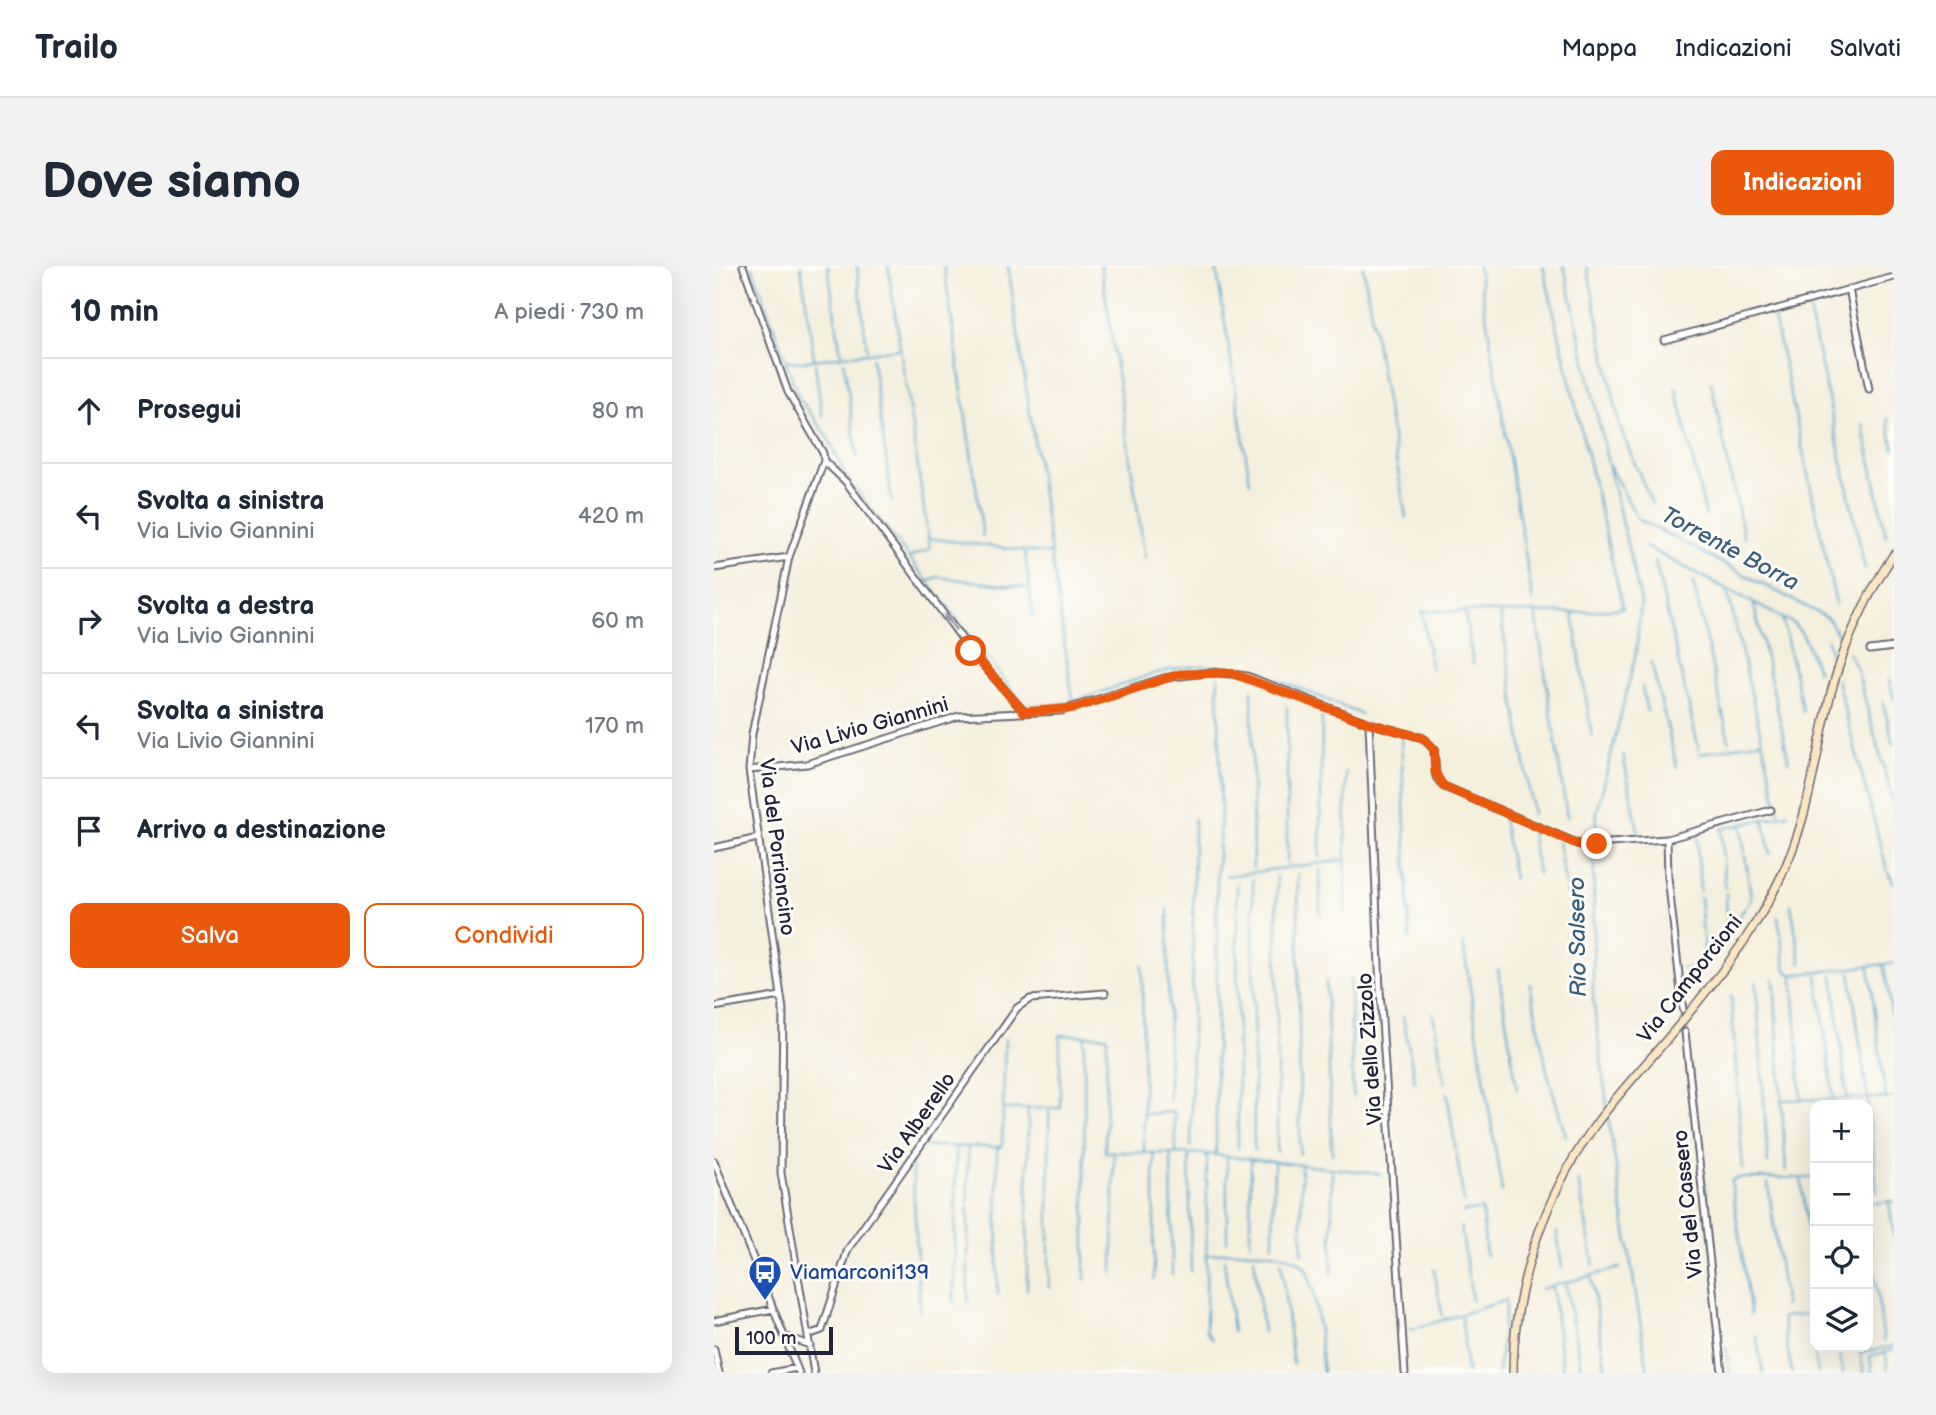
<!DOCTYPE html>
<html lang="it">
<meta charset="utf-8">
<style>
:root{--surface:#fff;--page:#f2f2f3;--text:#1f2937;--muted:#747a83;--line:#e0e1e3;--accent:#ea580c}
body{margin:0;font-family:"Balsamiq Sans",sans-serif;background:var(--page);color:var(--text)}
.controls{position:absolute;right:21px;bottom:21px;display:grid;overflow:hidden;border-radius:14px;box-shadow:0 7px 28px #0002}
.controls button{width:63px;height:63px;display:grid;place-items:center;padding:0;border:0;border-bottom:2px solid var(--line);background:var(--surface);color:var(--text);font:35px sans-serif}
.scale{position:absolute;left:21px;bottom:18px;width:98px;box-sizing:border-box;padding-left:7px;border:4px solid #22223b;border-top:0;font-size:19px;line-height:24px;white-space:nowrap;color:#22223b;-webkit-text-stroke:5px #fdfcf7;paint-order:stroke}
.stop{position:absolute;width:21px;height:21px;margin:-16px;border:5px solid #ea580c;border-radius:50%;background:#fff}
.stop.end{background:#ea580c;border-color:#fff;box-shadow:0 2px 7px #0008}
.list{margin:0;padding:0;list-style:none}
h2{display:flex;justify-content:space-between;align-items:center;height:91px;margin:0;padding:0 28px;font-size:30px}
h2 small{font-size:23px;font-weight:400;color:var(--muted)}
.list li{display:grid;grid-template-columns:46px 1fr auto;gap:21px;align-items:center;box-sizing:border-box;height:105px;padding:0 28px;border-top:2px solid var(--line)}
.list b{display:block;font-size:26px;white-space:nowrap}
.list p{margin:0;font-size:23px;white-space:nowrap;color:var(--muted)}
.list em{font-size:23px;font-style:normal;color:var(--muted)}
.actions{display:flex;gap:14px;padding:21px 28px}
.actions a{flex:1;padding:16px 0;border:2px solid var(--accent);border-radius:14px;text-align:center;font-size:24px;color:var(--accent)}
.actions .main{background:var(--accent);color:#fff}
.icon{flex:none;width:38px;height:38px;fill:none;stroke:currentColor;stroke-width:2;stroke-linecap:round;stroke-linejoin:round}
.map{position:relative;flex:none;width:1180px;height:1107px;overflow:hidden;border-radius:14px}
header{display:flex;align-items:center;gap:42px;box-sizing:border-box;height:98px;padding:0 35px;background:var(--surface);border-bottom:2px solid var(--line)}
header strong{font-size:33px}
nav{display:flex;gap:38px;margin-inline-start:auto;font-size:24px}
.intro{display:flex;align-items:center;justify-content:space-between;box-sizing:border-box;height:168px;padding:0 42px}
h1{margin:0;font-size:49px}
.button{padding:18px 32px;border-radius:14px;background:var(--accent);color:#fff;font-size:24px;font-weight:700}
main{display:flex;gap:42px;padding:0 42px}
aside{flex:1;background:var(--surface);border-radius:14px;box-shadow:0 7px 28px #0002}
.map>svg:first-child{display:block}
.lines{fill:none;stroke-linecap:round;stroke-linejoin:round}
.stream{stroke:#51a7ce;stroke-width:2}
.street-tunnel{stroke:#cbc6bd;stroke-width:5;stroke-dasharray:5 2.5;stroke-linecap:butt}
.street-casing{stroke:#6c6a74;stroke-width:9}
.secondary-casing{stroke:#6c6a74;stroke-width:10}
.street{stroke:#fff;stroke-width:5}
.secondary{stroke:#fbe6c4;stroke-width:7}
.secondary-bridge-casing{stroke:#6c6a74;stroke-width:10;stroke-linecap:butt}
.secondary-bridge{stroke:#fbe6c4;stroke-width:7}
.oneway{fill:#9c9ca7}
.route{stroke:#ea580c;stroke-width:9}
.labels{text-anchor:middle;dominant-baseline:central;stroke-width:6;stroke-linejoin:round;paint-order:stroke}
.street-label{font-size:21px;fill:#22223b;stroke:#fdfcf7}
.transit-label{font-size:21px;fill:#164399;stroke:#fdfcf7;text-anchor:start}
.water-label{font-size:23px;font-style:italic;fill:#375e7d;stroke:#fdfcf7}
</style>
<header>
<strong>Trailo</strong>
<nav><a>Mappa</a><a>Indicazioni</a><a>Salvati</a></nav>
</header>
<div class="intro"><h1>Dove siamo</h1><a class="button">Indicazioni</a></div>
<main>
<aside>
<h2>10 min<small>A piedi · 730 m</small></h2>
<ul class="list">
<li><svg class="icon" aria-label="ahead" viewBox="0 0 24 24"><path d="M12 20V5M6 11l6-6 6 6"/></svg><div><b>Prosegui</b></div><em>80 m</em></li>
<li><svg class="icon" aria-label="left" viewBox="0 0 24 24"><path d="M17 20v-9H6M10 6l-5 5 5 5"/></svg><div><b>Svolta a sinistra</b><p>Via Livio Giannini</p></div><em>420 m</em></li>
<li><svg class="icon" aria-label="right" viewBox="0 0 24 24"><path d="M7 20v-9h11M14 6l5 5-5 5"/></svg><div><b>Svolta a destra</b><p>Via Livio Giannini</p></div><em>60 m</em></li>
<li><svg class="icon" aria-label="left" viewBox="0 0 24 24"><path d="M17 20v-9H6M10 6l-5 5 5 5"/></svg><div><b>Svolta a sinistra</b><p>Via Livio Giannini</p></div><em>170 m</em></li>
<li><svg class="icon" aria-label="arrive" viewBox="0 0 24 24"><path d="M6 21V4h12l-3 4 3 4H6"/></svg><div><b>Arrivo a destinazione</b></div></li>
</ul>
<div class="actions"><a class="main">Salva</a><a>Condividi</a></div>
</aside>
<div class="map">
<svg width="1180" height="1107" viewBox="0 0 1180 1107">
<rect width="100%" height="100%" fill="#fdfcf7"/>
<filter id="ink" filterUnits="userSpaceOnUse"><feTurbulence type="fractalNoise" baseFrequency=".0143" numOctaves="2"/><feDisplacementMap in="SourceGraphic" scale="14" xChannelSelector="R" yChannelSelector="G"/><feConvolveMatrix kernelMatrix="1 2 1 2 8 2 1 2 1" color-interpolation-filters="sRGB"/></filter>
<filter id="wash" filterUnits="userSpaceOnUse"><feTurbulence type="fractalNoise" baseFrequency=".00686" numOctaves="4" result="noise"/><feDisplacementMap in="SourceGraphic" scale="28" xChannelSelector="R" yChannelSelector="G"/><feGaussianBlur stdDeviation="1.57" result="paint"/><feColorMatrix in="noise" values="0 0 0 0 0 0 0 0 0 0 0 0 0 0 0 0 0 1.4 0 .05"/><feComposite in="paint" operator="in"/></filter>
<g filter="url(#wash)">
<rect width="100%" height="100%" fill="#f5efdd"/>
<g class="lines">
<path class="stream" d="M38 0 85 132 112 168 133 212 310 439C370 446 424 402 483 400 539 397 596 428 647 448
M87 0 100 93
M114 0 127 89
M143 0 153 84
M174 0 216 283 196 291
M230 0 269 270
M294 0 359 435
M387 0 431 292
M502 0 536 216
M649 0 692 252
M764 0 819 336
M850 0 894 198 924 253 1114 352 1130 379
M873 0 906 162 938 238
M1094 39 1151 303
M1059 47 1122 338
M158 92 178 236
M72 94 83 96 185 83
M130 96 143 190
M101 98 108 150
M997 116 1030 272
M962 122 992 250
M1173 152 1180 183
M1149 158 1172 270
M213 272 336 288
M930 280 1080 358 1089 369 1104 406
M311 286 319 351
M941 295 985 484
M213 316 223 311 315 322
M979 316 1015 475
M1013 323 1065 547
M1040 339 1075 495
M786 346 819 548
M751 348 759 398
M822 348 853 551
M859 348 878 471
M1068 352 1089 446
M1113 374 1120 402
M1134 387 1142 400 1180 540
M937 395 963 501
M717 402 708 345 859 347 909 342 829 0
M1175 413 1180 434
M1123 414 1173 604 1180 618
M928 421 933 446
M538 424 539 602
M1168 434 1180 479
M573 441V598
M687 471 696 672
M986 488 1047 475
M909 489 925 569
M789 553 800 613
M1050 555 1056 588
M817 565 824 608
M983 571 986 625
M881 575 883 546 922 387 927 336 894 198
M844 576 853 629
M880 580 879 731 893 840
M606 593 608 450
M584 607 586 888
M512 610 630 594
M563 610V886
M539 613 540 884
M523 617 524 882
M1011 622 1007 563 1074 548
M1012 627 1013 668
M986 631 991 696
M1077 639 1087 698
M454 644 455 834
M631 647 632 506
M606 649V603
M1064 651 1072 704 1077 709 1180 697
M749 677 788 926
M428 699 430 886
M1170 700 1180 762
M1155 702 1172 833
M784 703 803 824
M969 703 992 698 1037 633 1027 559
M1136 706 1154 834 1163 926
M1103 709 1120 834
M1119 709 1133 834
M1060 713 1072 906
M1079 713 1087 834
M636 714 639 831
M612 715 618 888
M1042 716 1054 897
M816 718 833 805 852 871
M1017 729 1029 904
M719 747 731 817
M689 751 701 816
M370 770 371 1014
M977 801 1005 1043
M733 827 750 937
M1069 834 1180 832
M335 842V1022
M291 843 346 842V769L393 770 391 886 493 888 667 908
M429 848 460 846 462 886
M894 849 934 1107
M209 880 288 881 291 772
M477 880 480 553
M283 882 284 1028
M457 887 458 1009
M440 888V1013
M475 888 477 1005
M493 888 492 1065 498 1073
M502 888 503 602 507 548 504 411
M198 896 206 1045
M587 899 588 988
M1087 913 1101 1022
M864 914 880 1000
M1054 917 1071 1040
M1175 936 1180 971
M1154 938 1180 935
M749 946 768 943 772 990
M747 961 758 1035
M1154 961 1170 1076
M843 966 848 1003
M513 976V890
M536 976 537 893
M559 979 560 896
M493 989C516 985 579 980 592 1004 603 1024 606 1083 609 1107
M540 992 549 1066
M510 994 519 1066
M567 996 579 1098
M720 1003 728 1049
M618 1007V903
M877 1009 892 1107
M399 1010 400 886
M851 1016 868 1107
M838 1020 849 1107
M827 1023 906 1002
M313 1024 314 843
M240 1037 242 881
M254 1037V881
M1037 1049 1017 915 1025 912H1101
M748 1053 753 1107
M1095 1055 1104 1107
M696 1064 793 1034
M1042 1069 1049 1107
M1012 1080 1016 1107
M1125 1081 1129 1107
M1145 1081 1150 1107
M1148 1081 1149 1086 1180 1080
M1172 1087 1174 1107
M784 1107 792 1037
M1078 1107 1068 1051 1101 1047
M1158 1107 1156 1090 1179 1084"/>
</g>
</g>
<g filter="url(#ink)">
<g class="lines">
<path class="street-tunnel" d="M969 744 971 766"/>
<defs>
<path id="street" d="M29 0 74 126 109 187 110 195 75 291 38 468 35 504 69 744 67 907 100 1107
M1135 23 1155 123
M950 74 1180 11
M110 195 132 216 257 385 310 446
M0 302 75 291
M1156 384 1180 381
M655 457 666 724 691 1107
M35 504 93 498 245 450 347 445 450 412 500 406 533 410 655 457 709 472 720 483 722 511 729 520 867 579 953 573 1057 544
M953 573 954 611 969 744
M0 582 44 572
M0 741 67 730
M971 766 1008 1107
M0 895 85 1107
M0 1055 59 1043
M94 1069 108 1064 134 983 303 742 316 733 391 727
M70 1070 96 1079
M0 1083 5 1107
M57 1107 83 1102"/>
<path id="secondary" d="M974 748C1016 697 1056 645 1079 582 1098 531 1104 476 1118 423 1131 376 1153 329 1180 288
M799 1107C799 1021 830 932 879 862 904 827 934 796 961 764"/>
</defs>
<use href="#street" class="street-casing"/>
<use href="#secondary" class="secondary-casing"/>
<use href="#street" class="street"/>
<use href="#secondary" class="secondary"/>
<defs>
<path id="secondary-bridge" d="M961 764 974 748"/>
</defs>
<use href="#secondary-bridge" class="secondary-bridge-casing"/>
<use href="#secondary-bridge" class="secondary-bridge"/>
</g>
<defs><path id="oneway-solid" d="M-6-.8H1V-3.2L6.5 0L1 3.2V.8H-6Z" transform="scale(1.75)"/></defs>
<use class="oneway" href="#oneway-solid" transform="translate(236 356) rotate(-126)"/>
</g>
<g class="lines" filter="url(#ink)">
<path class="route" d="M257 385 310 446 361 442 466 408 517 407 655 457 709 472 720 483 721 506 729 520 863 578H883"/>
</g>
<defs>
<symbol id="bus-pin" viewBox="-11 -11 22 30"><path d="M0 17L-7.5 6A9.5 9.5 0 1 1 7.5 6Z" fill="#1a4fb4" stroke="#fdfcf7"/><path d="M-5-6H5V4H4V6H2V4H-2V6H-4V4H-5ZM-3.5-4V0h7V-4ZM-3.5 1.2v1.5H-2V1.2ZM2 1.2v1.5H3.5V1.2Z" fill="#fff"/></symbol>
</defs>
<g fill-rule="evenodd">
<use href="#bus-pin" x="32" y="987" width="38" height="52"/>
</g>
<g class="labels">
<g class="street-label">
<text transform="translate(156 460) rotate(-16)">Via Livio Giannini</text>
<text transform="translate(63 581) rotate(83)">Via del Porrioncino</text>
<text transform="translate(976 713) rotate(-52)">Via Camporcioni</text>
<text transform="translate(656 783) rotate(-94)">Via dello Zizzolo</text>
<text transform="translate(203 857) rotate(-55)">Via Alberello</text>
<text transform="translate(974 938) rotate(-96)">Via del Cassero</text>
</g>
<g class="transit-label">
<text x="76" y="1006">Viamarconi139</text>
</g>
<g class="water-label">
<text transform="translate(1016 283) rotate(28)">Torrente Borra</text>
<text transform="translate(864 671) rotate(-91)">Rio Salsero</text>
</g>
</g>
</svg>
<div class="controls">
<button>+</button>
<button>−</button>
<button><svg class="icon" aria-label="locate" viewBox="0 0 24 24"><circle cx="12" cy="12" r="6"/><path d="M12 2v4M12 18v4M2 12h4M18 12h4"/></svg></button>
<button><svg class="icon" aria-label="layers" viewBox="0 0 24 24"><path d="M12 4l9 5-9 5-9-5zM3 14l9 5 9-5"/></svg></button>
</div>
<div class="scale">100 m</div>
<div class="stop" style="left:257px;top:385px"></div>
<div class="stop end" style="left:883px;top:578px"></div>
</div>
</main>
